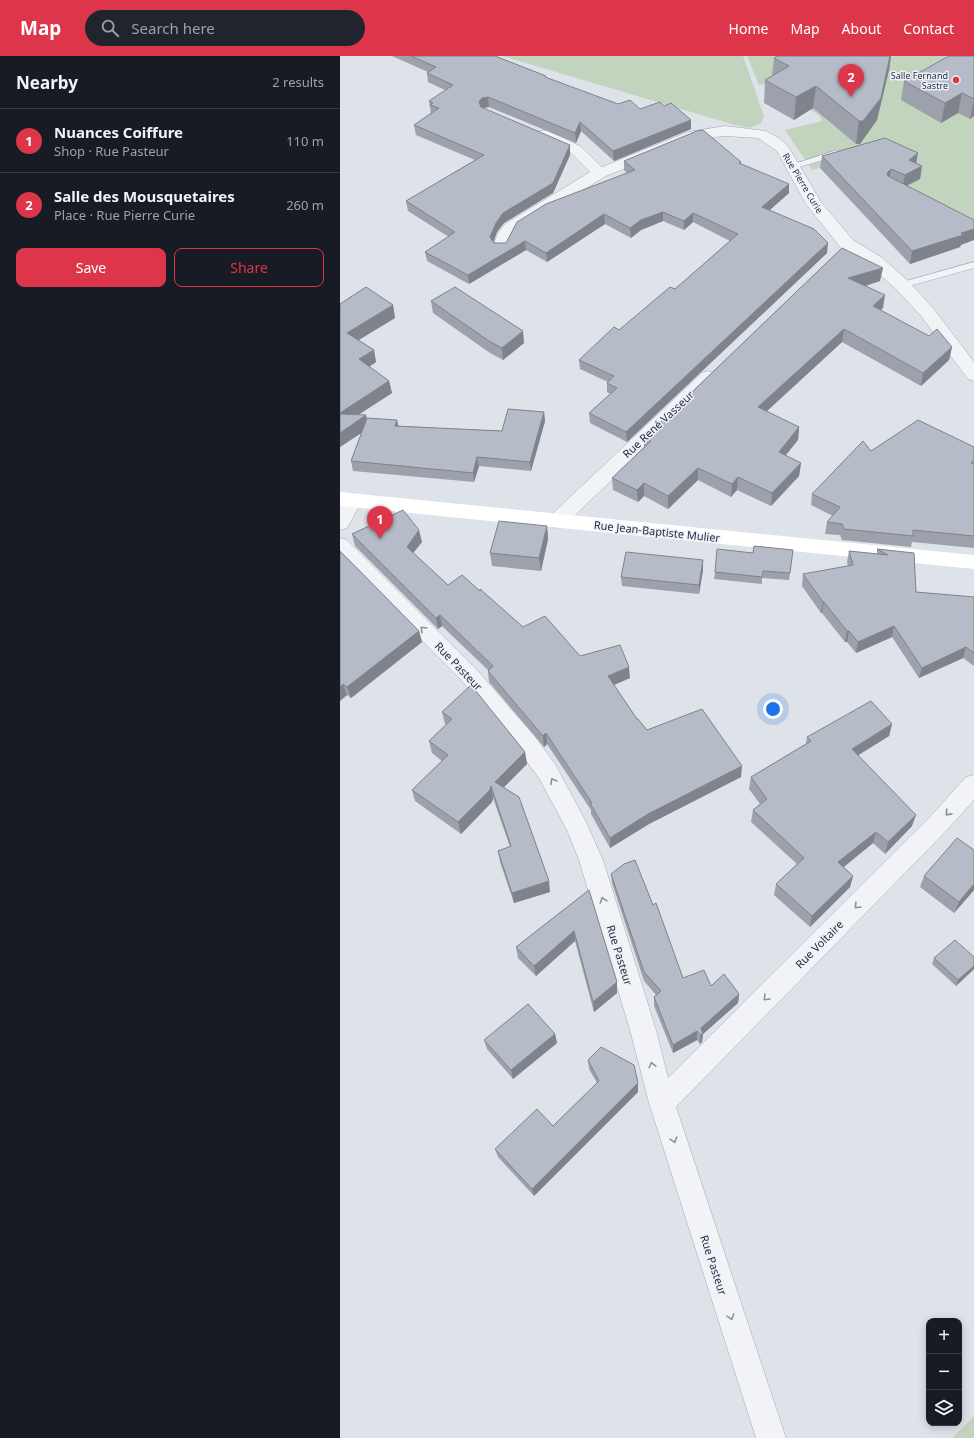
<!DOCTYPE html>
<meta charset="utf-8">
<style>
:root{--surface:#171b24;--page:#20242c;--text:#f1f3f6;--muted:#9ea1a6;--line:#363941;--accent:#dd3549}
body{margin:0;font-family:"Noto Sans",sans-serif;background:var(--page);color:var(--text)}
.controls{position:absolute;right:12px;bottom:12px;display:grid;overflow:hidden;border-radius:8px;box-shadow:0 2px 10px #0003}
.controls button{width:36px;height:36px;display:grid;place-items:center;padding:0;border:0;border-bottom:1px solid var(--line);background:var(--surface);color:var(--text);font:20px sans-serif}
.you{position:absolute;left:433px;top:653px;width:14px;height:14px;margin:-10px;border:3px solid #fff;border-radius:50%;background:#1a73e8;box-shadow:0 0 0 6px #1a73e833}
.badge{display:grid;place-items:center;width:26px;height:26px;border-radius:50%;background:var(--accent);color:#fff;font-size:13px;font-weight:700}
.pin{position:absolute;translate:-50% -33px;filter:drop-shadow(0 1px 2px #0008)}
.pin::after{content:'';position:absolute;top:21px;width:14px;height:12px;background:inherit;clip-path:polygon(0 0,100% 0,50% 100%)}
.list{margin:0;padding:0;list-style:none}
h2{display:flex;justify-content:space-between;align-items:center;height:52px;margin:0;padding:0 16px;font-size:17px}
h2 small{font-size:13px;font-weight:400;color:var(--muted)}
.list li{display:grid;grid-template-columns:26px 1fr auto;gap:12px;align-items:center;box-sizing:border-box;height:64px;padding:0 16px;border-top:1px solid var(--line)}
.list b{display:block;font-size:15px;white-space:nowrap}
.list p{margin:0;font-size:13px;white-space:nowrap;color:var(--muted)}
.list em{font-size:13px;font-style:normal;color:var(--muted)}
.actions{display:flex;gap:8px;padding:12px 16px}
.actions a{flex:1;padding:9px 0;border:1px solid var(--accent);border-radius:8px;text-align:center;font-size:14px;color:var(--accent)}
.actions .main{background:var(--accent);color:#fff}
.icon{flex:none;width:22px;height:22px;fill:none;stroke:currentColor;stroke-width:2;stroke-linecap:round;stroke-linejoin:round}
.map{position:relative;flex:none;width:634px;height:1382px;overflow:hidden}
header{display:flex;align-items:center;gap:24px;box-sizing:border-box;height:56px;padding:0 20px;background:var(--accent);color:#fff}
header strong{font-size:19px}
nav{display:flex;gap:22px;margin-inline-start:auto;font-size:14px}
.search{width:280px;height:36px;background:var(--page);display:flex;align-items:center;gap:10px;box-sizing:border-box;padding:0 14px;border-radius:22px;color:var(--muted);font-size:15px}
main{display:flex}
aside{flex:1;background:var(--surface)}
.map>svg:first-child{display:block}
.green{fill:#c3d4be}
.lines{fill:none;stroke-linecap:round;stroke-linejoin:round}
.service-casing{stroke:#a3a9b4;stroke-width:1}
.minor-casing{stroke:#a3a9b4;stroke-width:1}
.service{fill:#f1f3f7;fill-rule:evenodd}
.minor{fill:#f1f3f7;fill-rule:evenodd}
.secondary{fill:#fff;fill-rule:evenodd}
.wall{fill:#9ca1ab}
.shaded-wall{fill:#7f838b}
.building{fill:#b5bbc7;stroke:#7f838b}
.oneway{stroke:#8b919c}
.poi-dot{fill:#dd3549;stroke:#eef1f7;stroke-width:1.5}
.labels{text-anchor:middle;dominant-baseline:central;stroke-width:3;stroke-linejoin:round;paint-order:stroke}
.far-poi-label{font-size:9px;fill:#252f42;stroke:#eef1f7;text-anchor:end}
.far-street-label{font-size:9px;fill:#252f42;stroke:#eef1f7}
.street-label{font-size:11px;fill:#252f42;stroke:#eef1f7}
</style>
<header>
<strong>Map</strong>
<div class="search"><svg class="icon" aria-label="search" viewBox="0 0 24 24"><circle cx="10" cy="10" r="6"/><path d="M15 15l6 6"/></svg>Search here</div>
<nav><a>Home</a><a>Map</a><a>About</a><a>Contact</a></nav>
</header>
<main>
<aside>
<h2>Nearby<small>2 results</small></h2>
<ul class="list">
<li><span class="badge">1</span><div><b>Nuances Coiffure</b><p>Shop · Rue Pasteur</p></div><em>110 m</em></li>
<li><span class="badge">2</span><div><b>Salle des Mousquetaires</b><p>Place · Rue Pierre Curie</p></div><em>260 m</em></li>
</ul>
<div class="actions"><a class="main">Save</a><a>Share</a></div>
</aside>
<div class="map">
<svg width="634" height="1382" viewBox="0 0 634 1382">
<rect width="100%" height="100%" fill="#dee2e9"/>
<path class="green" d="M162 0H403L424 60 421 67 410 72 395 69Z
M407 0H634V169L505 105 472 114 445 74 482 65 479 59 427 28 419 29Z
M634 1360V1382H612Z"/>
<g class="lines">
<defs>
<path id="service" d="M497 94 501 97 500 99 452 113 448 110Z
M634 206V212L562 232 557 229 559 227Z"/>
<path id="minor" d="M385 70 426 75 439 82 448 90 481 146 513 184 541 201 568 225 593 252 634 306V325L628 323 581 260 556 233 529 209 501 192 466 148 437 95 418 82 385 80 356 83 266 120 177 174 167 195 161 196 155 195 153 191 158 177 165 168 250 116 230 96 198 81 195 78 198 75H208L240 90 262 111 348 76Z
M368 315 374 317 377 321 374 325 224 470 217 472 210 470 207 465 210 460 362 317Z
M12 438 19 440 22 445 7 472 0 474V449L5 440Z
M0 482 7 484 136 613 196 682 215 708 245 764 263 804 316 974 328 1022 588 763 626 721 634 719V744L604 777 336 1051 446 1382H416L309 1047 290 974 239 804 227 774 199 722 154 662 122 625 0 501Z"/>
</defs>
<use href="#service" class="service-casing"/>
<use href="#minor" class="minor-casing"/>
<use href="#service" class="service"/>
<use href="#minor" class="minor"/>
<path class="secondary" d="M0 436 634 499V513L0 450Z"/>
</g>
<path class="wall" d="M52 0H155L206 20V22L278 48 300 53 324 50 351 64V73L274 105 241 75 236 87 149 51 143 52 230 99 213 137 164 167 157 176 153 186 154 187H166L287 117 284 114V105L401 106V108L449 137 429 154 487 197 287 386 250 367 249 357 270 338 267 336V327L268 326 240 313 239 304 279 274 335 233 390 185 353 166 344 174 323 165 301 174 291 182 265 168 207 206 186 194 129 228 87 205 85 196 109 181 68 155 66 145 135 104 76 79 74 69 91 57 89 45 105 34 88 26 87 17 88 16Z
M437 0H551L549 14 537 64 520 88H516L473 52 454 64 424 47 425 24 432 20 434 2Z
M634 0V60L630 63 618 57 601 67 561 44 564 25Z
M482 100 576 107 582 110 580 123 566 130 621 189 620 191 570 208 480 112Z
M502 192 540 225 525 230 543 252 540 254 589 280 612 291 609 304 581 330 502 286 426 356 459 371 458 384 445 399 461 407 459 420 431 450 397 434 391 441 358 424 328 453 304 440 298 446 273 434 272 422 304 391V382Z
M26 231 53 249 55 262 19 284 34 294 36 306 29 311 49 325 52 337 18 359H26V363L57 364 58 370 162 375 168 353 204 356 205 365 191 415 139 410 134 426 13 415 11 405 22 376 0 391V248Z
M91 245 184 287 163 304 150 297 93 257Z
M634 391V492L572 486 571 491 502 484 500 479 485 478 487 466 493 460 471 449 472 438 531 395Z
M207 470 208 483 201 515 152 510 150 497Z
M12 478 82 486 73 497 108 529 183 571 240 600 290 622 274 629 297 663 307 674 401 721 309 768 270 792 251 758V754L207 688 204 691 149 626 148 615V614L102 570 98 573 15 490Z
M537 493 574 497 576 536 634 541V610L623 602 579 622 552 581 516 597 507 586H505L482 557H481L462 530 463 518 508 510 507 506 509 495 537 498Z
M453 494 449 524 422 522V528L374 523 375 516 413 497Z
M0 495 79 575 82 586 11 642 7 639 0 645Z
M363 504V514L359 538 282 530 281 521Z
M102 656 185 696 187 708 163 732 210 836 174 847 160 806 158 795 170 791 153 742 152 746 121 778 75 745 72 734 102 705 92 697 89 685 106 669 105 668Z
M552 668 549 680 518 699 572 770 545 798 533 787 504 811 513 820 510 831 470 871 434 839 436 828 457 808 411 766 413 754 420 748 409 733 411 721 466 688 467 681Z
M271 818 343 922 399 938 398 947 363 978 362 986 360 988 357 984 333 997 314 950V941L316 939 304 925 272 827Z
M584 820 634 834 614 857 580 831Z
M249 834 277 937 254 956 235 885 196 920 178 902 176 891Z
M634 901V913L616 930 592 908 594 902Z
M215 978 217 987 173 1023 147 993 144 984Z
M248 1004 298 1027V1036L194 1140 158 1101 155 1093 213 1070 257 1027 249 1013Z"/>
<path class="shaded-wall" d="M550 0H551L549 14 537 64 520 88H516L519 65Z
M476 30 473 52 454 64 456 41Z
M622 37 618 57 601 67 605 47Z
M148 41 149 51 143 52 140 55 139 46 142 42Z
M634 43V60L630 63Z
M351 64V73L274 105 273 95Z
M240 66 241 75 236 87 235 77Z
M230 89V99L213 137 164 167 157 176 152 190 150 181 156 167 163 157Z
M578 97 576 109 569 104Z
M582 110 580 123 562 132 565 119Z
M551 113 549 126 547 117Z
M449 128V137L422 161V151Z
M323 156V165L301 174 291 182 290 172 301 164Z
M353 157V166L344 174V165Z
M264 158 265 168 207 206 206 197Z
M634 173V184L621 189 620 191 570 208 572 195 621 177Z
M185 185 186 194 129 228 128 219Z
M488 187 487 197 287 386 286 376Z
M543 212 540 225 506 236 508 222Z
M545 239 543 252 530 263 533 250Z
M53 249 55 262 10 289 7 277Z
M504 273 502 286 417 364 418 351Z
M183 275 184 287 163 304 162 292Z
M612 291 609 304 581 330 583 317Z
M34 294 36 306 21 316 19 303Z
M49 325 52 337 1 370 0 365V357Z
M204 356 205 365 191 415 190 406Z
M26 359 29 372 0 391V377Z
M57 364 59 373 55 370Z
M459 371 458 384 438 409 439 396Z
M137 401 139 410 134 426 133 417Z
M461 407 459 420 431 450 432 437Z
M358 412V424L328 453V440Z
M398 421 397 434 391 441 392 428Z
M304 427V440L298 446 297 434Z
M207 470 208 483 201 515 199 502Z
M79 474 82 486 69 502 67 491Z
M363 504V514L359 538V529Z
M483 546H484L482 557H481Z
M100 559 102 570 98 573 96 562Z
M554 570 552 581 516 597 518 586Z
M79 575 82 586 11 642 7 631Z
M507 575H509L507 586H505Z
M626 591 623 602 579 622 582 612Z
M289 611 290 622 269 631 268 620Z
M3 628 7 639 0 645V631Z
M552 668 549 680 509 705 512 693Z
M206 677 207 688 204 691 203 680Z
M185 696 187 708 157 738 155 726Z
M402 710 401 721 309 768 270 792V782L308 758Z
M151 730 153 742 152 746 121 778 118 766Z
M576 759 572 770 545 798 548 786Z
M536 776 533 787 496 817 498 806Z
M513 820 510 831 470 871 472 860Z
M209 825 210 836 174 847 172 837Z
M634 828V834L614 857 619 846Z
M234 875 235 885 196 920 194 910Z
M634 910V913L616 930 618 924Z
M277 926V937L254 956 253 946Z
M399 938 398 947 363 978 362 986 360 988 361 972Z
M357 975V984L333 997V989Z
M215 978 217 987 173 1023 171 1014Z
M298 1027V1036L194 1140 192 1133Z"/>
<path class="building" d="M71 0H155L206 20 205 21 278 48 290 44 300 53 320 46 324 50 331 47 351 64 273 95 240 66 235 77 148 41 142 42 139 46 141 51 230 89 213 127 163 157 156 167 150 181 154 187H166L177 166 206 148 295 114 284 105 357 75 363 74 401 106 399 107 449 128 422 151 474 173 488 187 286 376 249 357 277 332 267 327 274 320 239 304 274 271 279 274 330 231 335 233 398 178 353 157 344 165 323 156 301 164 290 172 264 158 206 197 185 185 128 219 85 196 115 176 66 145 144 99 74 69 99 52 90 49 93 47 89 45 113 29 87 17 96 11Z
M437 0H550L541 42 523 65H519L476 30 456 41 425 24 449 10 434 2Z
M609 0H634V43L622 37 605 47 564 25Z
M545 82 578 97 569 104 582 110 565 119 551 113 547 117 548 120 634 164V173L621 177 623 179 572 195 482 100Z
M502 192 543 212 508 222 545 239 533 250 589 280 597 273 612 291 583 317 504 273 418 351 459 371 439 396 461 407 432 437 398 421 392 428 358 412 328 440 304 427 297 434 272 422 311 385 304 382Z
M26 231 53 249 7 277 34 294 19 303 49 325 0 357V248Z
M115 231 183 275 162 292 149 285 91 245Z
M168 353 204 356 190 406 137 401 133 417 11 405 27 362 57 364 55 370 162 375Z
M0 358 26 359 0 377Z
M578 364 634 391V404L631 407 634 408V480L573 474V480L504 473 502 468 487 466 500 451 472 438 523 385 531 395Z
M63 454 79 474 67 491 108 529 122 519 140 535V533L183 571 205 560 240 600 280 589 289 611 268 620 297 663H298L307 674 362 653 402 710 308 758 270 782 250 747H252L206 677 203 680 148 615 153 610 100 559 96 562 12 478Z
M159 465 207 470 199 502 150 497Z
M414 490 453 494 450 517 423 515 422 521 375 516 377 493 413 497Z
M537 493 574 497 576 536 634 541V597L626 591 582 612 554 570 518 586 509 575H507L484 546H483L463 518 513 509 509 495 548 499Z
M0 495 79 575 7 631 3 628 0 631Z
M286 496 363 504 359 529 281 521Z
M131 629 185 696 155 726 179 741 209 825 172 837 158 795 171 790 151 730 150 734 118 766 72 734 108 699 89 685 112 663 102 656Z
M531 645 552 668 512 693 576 759 548 786 536 776 498 806 513 820 472 860 436 828 464 802 413 754 427 743 411 721 471 685 467 681Z
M617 782 634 794V828L619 846 584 820Z
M295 804 313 849 316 847 343 922 364 914 371 930 384 918 399 938 361 972 363 978 361 979 357 975 333 989 314 941 321 935 304 916 271 818 284 808Z
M249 834 277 926 253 946 234 875 194 910 176 891Z
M615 884 634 901V910L618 924 594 902Z
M188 948 215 978 171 1014 144 984Z
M261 991 294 1009 298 1027 192 1133 155 1093 197 1053 213 1070 259 1025 248 1004Z"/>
<defs><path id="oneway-chevron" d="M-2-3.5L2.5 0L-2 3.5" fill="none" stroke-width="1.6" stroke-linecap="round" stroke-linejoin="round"/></defs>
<g class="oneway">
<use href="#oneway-chevron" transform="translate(83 573) rotate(-135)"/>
<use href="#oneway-chevron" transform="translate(213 725) rotate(-120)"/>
<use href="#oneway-chevron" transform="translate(608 757) rotate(132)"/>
<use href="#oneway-chevron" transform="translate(263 844) rotate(-107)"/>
<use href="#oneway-chevron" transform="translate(517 850) rotate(135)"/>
<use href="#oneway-chevron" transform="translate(426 942) rotate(135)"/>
<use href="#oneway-chevron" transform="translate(312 1009) rotate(-104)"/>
<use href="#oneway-chevron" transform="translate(334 1084) rotate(72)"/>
<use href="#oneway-chevron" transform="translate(391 1261) rotate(72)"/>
</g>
<circle class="poi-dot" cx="616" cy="24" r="4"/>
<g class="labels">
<g class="far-poi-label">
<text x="608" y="19">Salle Fernand<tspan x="608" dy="10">Sastre</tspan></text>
</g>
<g class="far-street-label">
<text transform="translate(463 127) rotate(59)">Rue Pierre Curie</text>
</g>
<g class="street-label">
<text transform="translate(318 368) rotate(-43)">Rue René Vasseur</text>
<text transform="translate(317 475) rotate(6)">Rue Jean-Baptiste Mulier</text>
<text transform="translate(119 610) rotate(46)">Rue Pasteur</text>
<text transform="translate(479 888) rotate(-45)">Rue Voltaire</text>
<text transform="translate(280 899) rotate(73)">Rue Pasteur</text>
<text transform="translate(374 1209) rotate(72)">Rue Pasteur</text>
</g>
</g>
</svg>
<div class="controls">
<button>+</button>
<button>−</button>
<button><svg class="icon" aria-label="layers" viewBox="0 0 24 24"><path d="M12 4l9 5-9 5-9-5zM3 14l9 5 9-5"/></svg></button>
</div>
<div class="you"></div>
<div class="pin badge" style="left:40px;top:483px">1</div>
<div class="pin badge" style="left:511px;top:41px">2</div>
</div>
</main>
